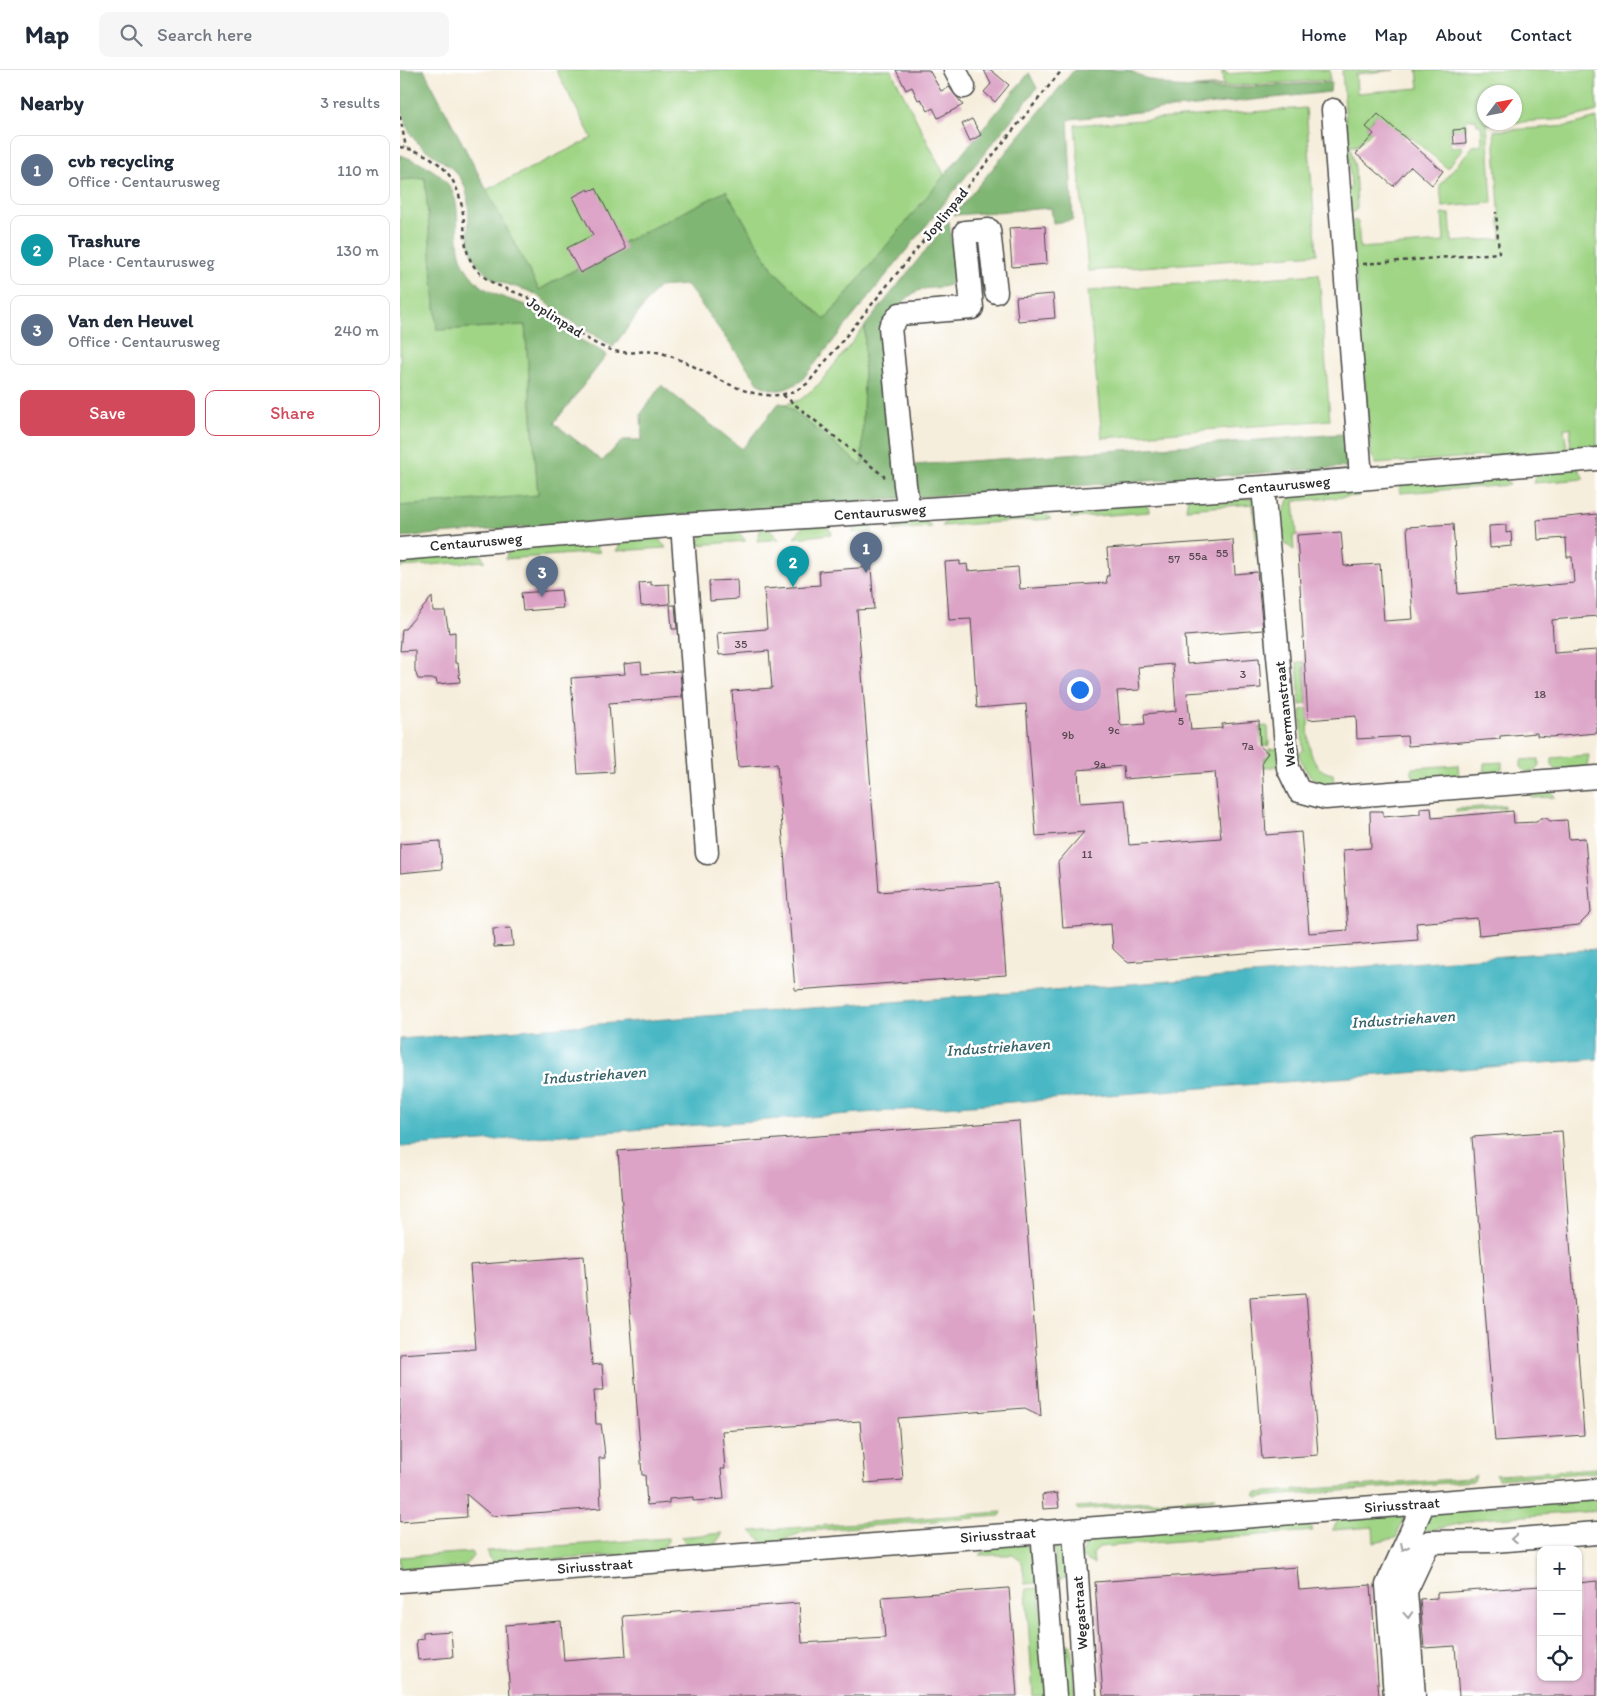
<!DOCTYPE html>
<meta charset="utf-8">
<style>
:root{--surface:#fff;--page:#f6f6f7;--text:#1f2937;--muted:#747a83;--line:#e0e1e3;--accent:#d1495b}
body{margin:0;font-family:Itim,sans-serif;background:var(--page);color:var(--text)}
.controls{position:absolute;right:15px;bottom:15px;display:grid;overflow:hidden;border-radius:10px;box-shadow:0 1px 4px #0004}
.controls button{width:45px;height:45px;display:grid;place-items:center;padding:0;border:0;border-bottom:1px solid var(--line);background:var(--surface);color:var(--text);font:25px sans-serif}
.compass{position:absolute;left:1077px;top:15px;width:45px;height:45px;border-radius:50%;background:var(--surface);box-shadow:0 1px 4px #0004;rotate:58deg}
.you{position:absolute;left:679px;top:619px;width:18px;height:18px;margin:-12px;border:4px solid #fff;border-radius:50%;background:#1a73e8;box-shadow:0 0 0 8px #1a73e833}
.badge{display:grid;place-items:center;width:32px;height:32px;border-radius:50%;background:var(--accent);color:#fff;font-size:16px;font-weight:700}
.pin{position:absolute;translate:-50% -41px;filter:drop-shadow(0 1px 2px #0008)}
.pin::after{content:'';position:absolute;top:26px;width:18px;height:15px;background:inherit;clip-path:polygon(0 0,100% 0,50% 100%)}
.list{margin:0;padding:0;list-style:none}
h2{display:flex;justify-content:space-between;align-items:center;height:65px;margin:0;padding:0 20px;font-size:21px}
h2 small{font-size:16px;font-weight:400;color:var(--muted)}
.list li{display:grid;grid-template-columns:32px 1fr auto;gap:15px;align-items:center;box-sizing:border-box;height:70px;margin:0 10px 10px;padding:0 10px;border:1px solid var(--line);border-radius:10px}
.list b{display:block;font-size:19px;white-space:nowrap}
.list p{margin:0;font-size:16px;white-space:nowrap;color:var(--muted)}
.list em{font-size:16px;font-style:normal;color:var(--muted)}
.actions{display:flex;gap:10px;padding:15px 20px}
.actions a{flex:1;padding:11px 0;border:1px solid var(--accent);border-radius:10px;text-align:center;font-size:18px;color:var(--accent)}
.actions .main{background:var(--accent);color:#fff}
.icon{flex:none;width:28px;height:28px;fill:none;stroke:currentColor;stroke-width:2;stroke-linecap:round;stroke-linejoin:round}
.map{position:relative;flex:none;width:1197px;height:1626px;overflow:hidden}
header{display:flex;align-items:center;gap:30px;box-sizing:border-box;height:70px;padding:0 25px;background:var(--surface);border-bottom:1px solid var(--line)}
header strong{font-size:24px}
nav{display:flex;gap:28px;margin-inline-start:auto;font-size:18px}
.search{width:350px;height:45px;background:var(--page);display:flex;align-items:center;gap:12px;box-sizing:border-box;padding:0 18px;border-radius:10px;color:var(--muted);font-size:19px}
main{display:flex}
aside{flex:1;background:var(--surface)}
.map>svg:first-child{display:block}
.green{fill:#a0d586;stroke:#668058;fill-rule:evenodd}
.forest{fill:#80b673;stroke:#56704f}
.water{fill:#4ab8c4;stroke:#3a7278}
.building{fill:#dca3c6;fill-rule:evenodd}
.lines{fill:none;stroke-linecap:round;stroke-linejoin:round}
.minor-casing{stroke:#494846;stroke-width:25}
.path{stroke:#494846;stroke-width:2.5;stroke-dasharray:4 4;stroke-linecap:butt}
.minor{stroke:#fff;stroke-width:22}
.oneway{stroke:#a0a0a0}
.labels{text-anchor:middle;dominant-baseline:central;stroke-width:5;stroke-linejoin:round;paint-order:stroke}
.number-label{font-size:12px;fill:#574952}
.street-label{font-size:15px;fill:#2b2b2b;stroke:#fff}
.water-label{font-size:16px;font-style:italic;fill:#376368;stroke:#fff}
</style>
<header>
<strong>Map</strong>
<div class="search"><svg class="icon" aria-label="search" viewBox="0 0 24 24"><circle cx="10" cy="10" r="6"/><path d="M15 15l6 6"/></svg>Search here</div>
<nav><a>Home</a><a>Map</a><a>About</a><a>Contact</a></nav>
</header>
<main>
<aside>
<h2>Nearby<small>3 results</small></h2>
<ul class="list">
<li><span class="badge" style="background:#5c6f8a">1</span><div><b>cvb recycling</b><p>Office · Centaurusweg</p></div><em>110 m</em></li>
<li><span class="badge" style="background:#0f9aa8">2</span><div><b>Trashure</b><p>Place · Centaurusweg</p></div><em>130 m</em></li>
<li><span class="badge" style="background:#5c6f8a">3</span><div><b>Van den Heuvel</b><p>Office · Centaurusweg</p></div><em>240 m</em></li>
</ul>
<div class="actions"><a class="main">Save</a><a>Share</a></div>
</aside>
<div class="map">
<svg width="1197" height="1626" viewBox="0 0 1197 1626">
<rect width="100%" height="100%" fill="#fff"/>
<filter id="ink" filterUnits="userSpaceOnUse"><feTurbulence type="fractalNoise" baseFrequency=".02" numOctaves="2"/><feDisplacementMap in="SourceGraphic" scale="10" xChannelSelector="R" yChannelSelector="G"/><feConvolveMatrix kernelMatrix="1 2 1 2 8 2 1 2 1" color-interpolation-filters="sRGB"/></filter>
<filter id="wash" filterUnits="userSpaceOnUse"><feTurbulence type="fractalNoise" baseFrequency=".0096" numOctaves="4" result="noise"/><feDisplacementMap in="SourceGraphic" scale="20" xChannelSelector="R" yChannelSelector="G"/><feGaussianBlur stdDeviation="1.12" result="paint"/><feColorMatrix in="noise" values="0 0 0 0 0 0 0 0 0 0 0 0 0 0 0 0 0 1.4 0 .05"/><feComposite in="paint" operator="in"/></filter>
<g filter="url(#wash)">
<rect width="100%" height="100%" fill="#f6eedc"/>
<path class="green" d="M156 0H491L545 106 425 250 374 201 326 121 226 171 139 220 86 120 192 68Z
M822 0H825L826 4 881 0H930V10L746 21 823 15Z
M942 0H994L956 4 957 23 1019 18 1017 0H1196L1197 41 1167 49 1087 54 1092 133 1042 137 1040 115 1073 76 1080 75 1082 72 1081 55H1077L1076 49 1066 50V59L1049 61 1051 77 1062 76 1063 79 1047 98 1007 64 1004 67 977 44 966 57 971 62 956 76H950L955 98 957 139 952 143 947 124 951 116ZM1084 22H1114V52H1084Z
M906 38 917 184 688 201 675 55Z
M1197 48V378L1170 380 1171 358H1164L1167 380 976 394 971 384 951 152 956 150 958 153 960 178 1044 172 1042 144H1050L1052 172 1101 169 1094 61 1168 56Z
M25 108 37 260 125 255 138 426 0 436V110Z
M919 204 930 350 702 368 688 221Z
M465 256 462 397 385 334 400 330 419 314Z
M1177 396 1184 409 1134 413 1138 401Z
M1100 403 1110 415 1000 423 999 419 1008 409Z
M948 412 959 422V426L894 431 897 465 893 466 894 480 884 473 882 444 891 426Z
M788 427 853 429 864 491 858 492 853 434 786 439Z
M738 428 749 438V442L670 448 681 432Z
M638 435 651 449 542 456 553 442Z
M519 444 531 457 494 460 500 446Z
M462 449H466L473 462 453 463V460Z
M420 452 431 461 432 464 394 468 405 453Z
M366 456 379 469 357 471 361 458Z
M305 460H337L346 471 297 475Z
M258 466 266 478 216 481 225 468Z
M193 471 200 482 105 489 110 478Z
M78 479 85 491 0 497V483Z
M897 592H904L907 634 900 635Z
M908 639C909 662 904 700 933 704L934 716C914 714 903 702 899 683L903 681 901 640Z
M866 656 868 657 869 676H863L859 657Z
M883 678 878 696 865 698 864 689 869 685V679Z
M1189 685 1187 697 1156 700 1152 696V688Z
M1139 689V696L1135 701 1126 702 1121 697V690Z
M1102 692V698L1097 704H1090L1084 700V693Z
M1058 695 1059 707 1018 710 1012 705V698Z
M1149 717 1155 727 1131 728 1135 718Z
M1104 735V738L1056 742V739Z
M1197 1398V1402L1098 1409 1095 1403 1101 1405Z
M1076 1405 1074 1411 858 1427 855 1425V1423L1071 1408Z
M815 1427 813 1430 678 1440 676 1437Z
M1197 1429V1441L1081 1449 1019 1463 1034 1440Z
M602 1442 600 1446 405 1461 379 1472 364 1474 351 1461Z
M1005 1445 996 1468 974 1473 973 1457 932 1460 940 1448Z
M904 1450 913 1461 699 1477 693 1484 694 1495 681 1486 688 1469Z
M323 1463 312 1478 292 1479 280 1467Z
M268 1468V1471L259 1482 95 1494 88 1487 87 1481Z
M590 1474H625L632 1481 639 1513 625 1514 622 1492 613 1485H580Z
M658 1475 664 1480 666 1508 657 1510 654 1477Z
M73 1482V1486L65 1496 0 1501V1487Z
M639 1518 648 1626H633L626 1519Z
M669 1574 671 1576 675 1626H664L662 1575Z"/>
<path class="forest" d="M0 0H24L139 220 226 171 326 121 374 201 425 250 629 3 637 18 401 311C384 321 379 323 360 315L287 215 258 217 213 277C199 266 182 260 168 249 155 241 144 228 131 222 117 216 100 215 88 205 58 180 74 151 66 120 59 95 30 87 15 70 0 52 0 22 0 0Z
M674 0H729L745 8 774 17 815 19 931 12 930 22 671 49 668 51 673 150 653 153 651 138 554 145Z
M0 85C98 118 29 168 78 213 93 227 115 230 133 238 145 243 153 253 164 260 178 270 193 275 207 285L154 353 202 391 223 370H242L241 344 261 315 342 379 379 333 385 334 462 396 465 256 549 151 555 211C546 220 532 216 520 220 510 224 502 233 495 241L501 428 0 467V436L138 425 125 255 37 260 25 108 0 110Z
M956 363 955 387 946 397 518 427 515 395Z"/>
<path class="water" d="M1197 879V989L0 1077V969Z"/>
<g id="blocks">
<path class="building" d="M496 0H529L541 21 549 17 563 35 538 48 533 38 528 41 521 29 518 30 512 17 506 20Z
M584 0H591L609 15 595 32 584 22 591 14Z
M978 44 1043 101 1032 115 1011 96 993 116 956 84 974 64 966 57Z
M572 49 581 65 570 71 562 54Z
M1065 59 1066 73 1054 74 1053 60Z
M196 118 226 179 180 203 167 178 193 165 173 127 188 119 189 121Z
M645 156 647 194 612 197 609 158Z
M653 224 655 248 618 251 616 227Z
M1197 444V546L1152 550 1154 583 1197 580V663L1150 667 1137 666V663L1100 666V669L1008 676 1007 666 957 669 956 646 908 650 897 465 941 462 944 496 980 494 984 551 1013 549 1007 457 1053 454 1058 524 1174 513 1172 487H1167L1166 468 1138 470 1137 450Z
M1106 455V463L1111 462 1112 476 1090 478 1089 456Z
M833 470 835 504 857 502 863 560 785 566 787 594 859 588 861 618 787 623 791 660 822 658V654L859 651 860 676 868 683 862 691 866 765 901 762 909 863 948 860 943 780 971 778 970 741H983V747L1020 744V738L1031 737 1032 748 1113 741 1114 753 1137 752 1140 748H1146L1150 751 1167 750 1169 769 1185 768 1191 843 1179 855 1079 865 1077 848 1016 853 1018 870 727 892 713 879 711 854 663 858 658 792 684 762 636 766 626 634 577 638 571 549 549 550 545 492 560 491V495L567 494 568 501 618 497 620 519 707 513 706 506H709L707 479ZM773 594 776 641 744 644 745 654 722 656 720 654 717 621 740 620 738 597ZM723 696 724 709 815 702 821 768 729 775 725 730 680 733 678 700Z
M471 497 474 539 457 540 479 822 599 813 606 905 395 920 377 694 338 697 332 621 372 618 369 581 319 585 317 563 367 559 364 519 420 515 419 501Z
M337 510 338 529 310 531 309 511Z
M251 512V515L269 514 270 534 241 536 239 513Z
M161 520 163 538 123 541 121 523Z
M32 527 33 541H45L49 563 55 562V593H58L60 612 37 614 36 609H18L15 601V580L0 581 2 559H5Z
M270 535H275L277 559H272Z
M241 592 242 604 280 601 282 627 209 633 214 702 178 704 171 608 225 604 224 594Z
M40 771 42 799 0 803V774Z
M111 858 113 876 94 877 93 859Z
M619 1051 641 1346 625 1338 498 1348 503 1410 465 1413 460 1351 322 1361 325 1399H321L324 1429 293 1431V1427L269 1429V1433L247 1435 245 1405H242L218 1081Z
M1162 1061 1184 1365 1095 1371 1072 1067Z
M184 1186 192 1295 202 1294 204 1320H194L196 1354H201L204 1376 205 1388H199L201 1438 92 1446 66 1424 67 1447 0 1452V1284L76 1279 70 1195Z
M906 1223 918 1385 862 1389 850 1227Z
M657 1423 659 1438 643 1439 642 1425Z
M897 1497 899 1520 971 1515 979 1626H703L695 1512Z
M1197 1511V1626H1059L1055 1576 1024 1578 1020 1529 1037 1528V1523L1141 1516V1607H1178V1513Z
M609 1518 617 1626H110L105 1555 161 1551 164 1591 226 1586 223 1546 399 1533 402 1573 485 1568 482 1527Z
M51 1561 53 1587 18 1590 16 1570 23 1569V1563Z"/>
</g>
</g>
<g filter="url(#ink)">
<use href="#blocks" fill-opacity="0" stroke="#494846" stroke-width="1"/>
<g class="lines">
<defs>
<path id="minor" d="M555 0 564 17
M933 40 961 408
M863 417 888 698 899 721 925 728 1197 707
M509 440 505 415 490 257 500 244 572 238 565 162 589 160 596 222
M282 455 307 783
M0 479 282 455 863 417 1197 389
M674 1460 685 1626
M642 1461 655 1626
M0 1511 1197 1420
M995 1626 987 1515 1024 1433
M1014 1626 1006 1521 1029 1472 1094 1471 1197 1463"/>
</defs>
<use href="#minor" class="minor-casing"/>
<path class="path" d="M0 46 6 78
M0 77C43 85 61 111 64 153 65 170 65 185 76 199 92 218 113 219 132 230 157 245 190 278 220 282 233 284 247 279 261 283 309 296 359 349 408 313L662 0
M963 194 1099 183 1096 142
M383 325 485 407"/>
<use href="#minor" class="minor"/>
</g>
<defs><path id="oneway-chevron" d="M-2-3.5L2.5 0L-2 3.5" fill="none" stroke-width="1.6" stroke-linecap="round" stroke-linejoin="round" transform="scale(1.25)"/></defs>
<g class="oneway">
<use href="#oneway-chevron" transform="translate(1114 1469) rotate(176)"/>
<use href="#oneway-chevron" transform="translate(1004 1477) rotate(115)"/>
<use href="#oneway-chevron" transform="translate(1008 1545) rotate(86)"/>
</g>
</g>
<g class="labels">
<g class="number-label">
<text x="822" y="483">55</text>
<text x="798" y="486">55a</text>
<text x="774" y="489">57</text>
<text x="341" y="574">35</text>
<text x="843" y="604">3</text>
<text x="1140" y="624">18</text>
<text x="781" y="651">5</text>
<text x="714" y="660">9c</text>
<text x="668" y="665">9b</text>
<text x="848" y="676">7a</text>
<text x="700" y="694">9a</text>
<text x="687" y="784">11</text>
</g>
<g class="street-label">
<text transform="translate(545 144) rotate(-51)">Joplinpad</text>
<text transform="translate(155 247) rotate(32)">Joplinpad</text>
<text transform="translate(884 415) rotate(-5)">Centaurusweg</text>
<text transform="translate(480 442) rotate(-4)">Centaurusweg</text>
<text transform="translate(76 472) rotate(-5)">Centaurusweg</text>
<text transform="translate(885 644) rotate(-96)">Watermanstraat</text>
<text transform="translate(1002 1435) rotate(-4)">Siriusstraat</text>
<text transform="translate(598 1465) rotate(-4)">Siriusstraat</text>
<text transform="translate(195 1496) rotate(-4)">Siriusstraat</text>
<text transform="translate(680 1543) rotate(-94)">Wegastraat</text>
</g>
<g class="water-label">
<text transform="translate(1003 949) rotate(-4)">Industriehaven</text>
<text transform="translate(598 977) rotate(-4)">Industriehaven</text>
<text transform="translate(194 1005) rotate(-4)">Industriehaven</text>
</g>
</g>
</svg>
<div class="controls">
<button>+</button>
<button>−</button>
<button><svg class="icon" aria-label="locate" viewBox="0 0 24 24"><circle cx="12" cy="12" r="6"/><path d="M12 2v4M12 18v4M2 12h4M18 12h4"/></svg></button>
</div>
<svg class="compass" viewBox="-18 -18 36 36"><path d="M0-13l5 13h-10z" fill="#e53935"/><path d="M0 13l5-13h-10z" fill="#747a83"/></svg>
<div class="you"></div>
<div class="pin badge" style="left:466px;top:503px;background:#5c6f8a">1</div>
<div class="pin badge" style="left:393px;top:517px;background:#0f9aa8">2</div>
<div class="pin badge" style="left:142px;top:527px;background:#5c6f8a">3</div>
</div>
</main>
